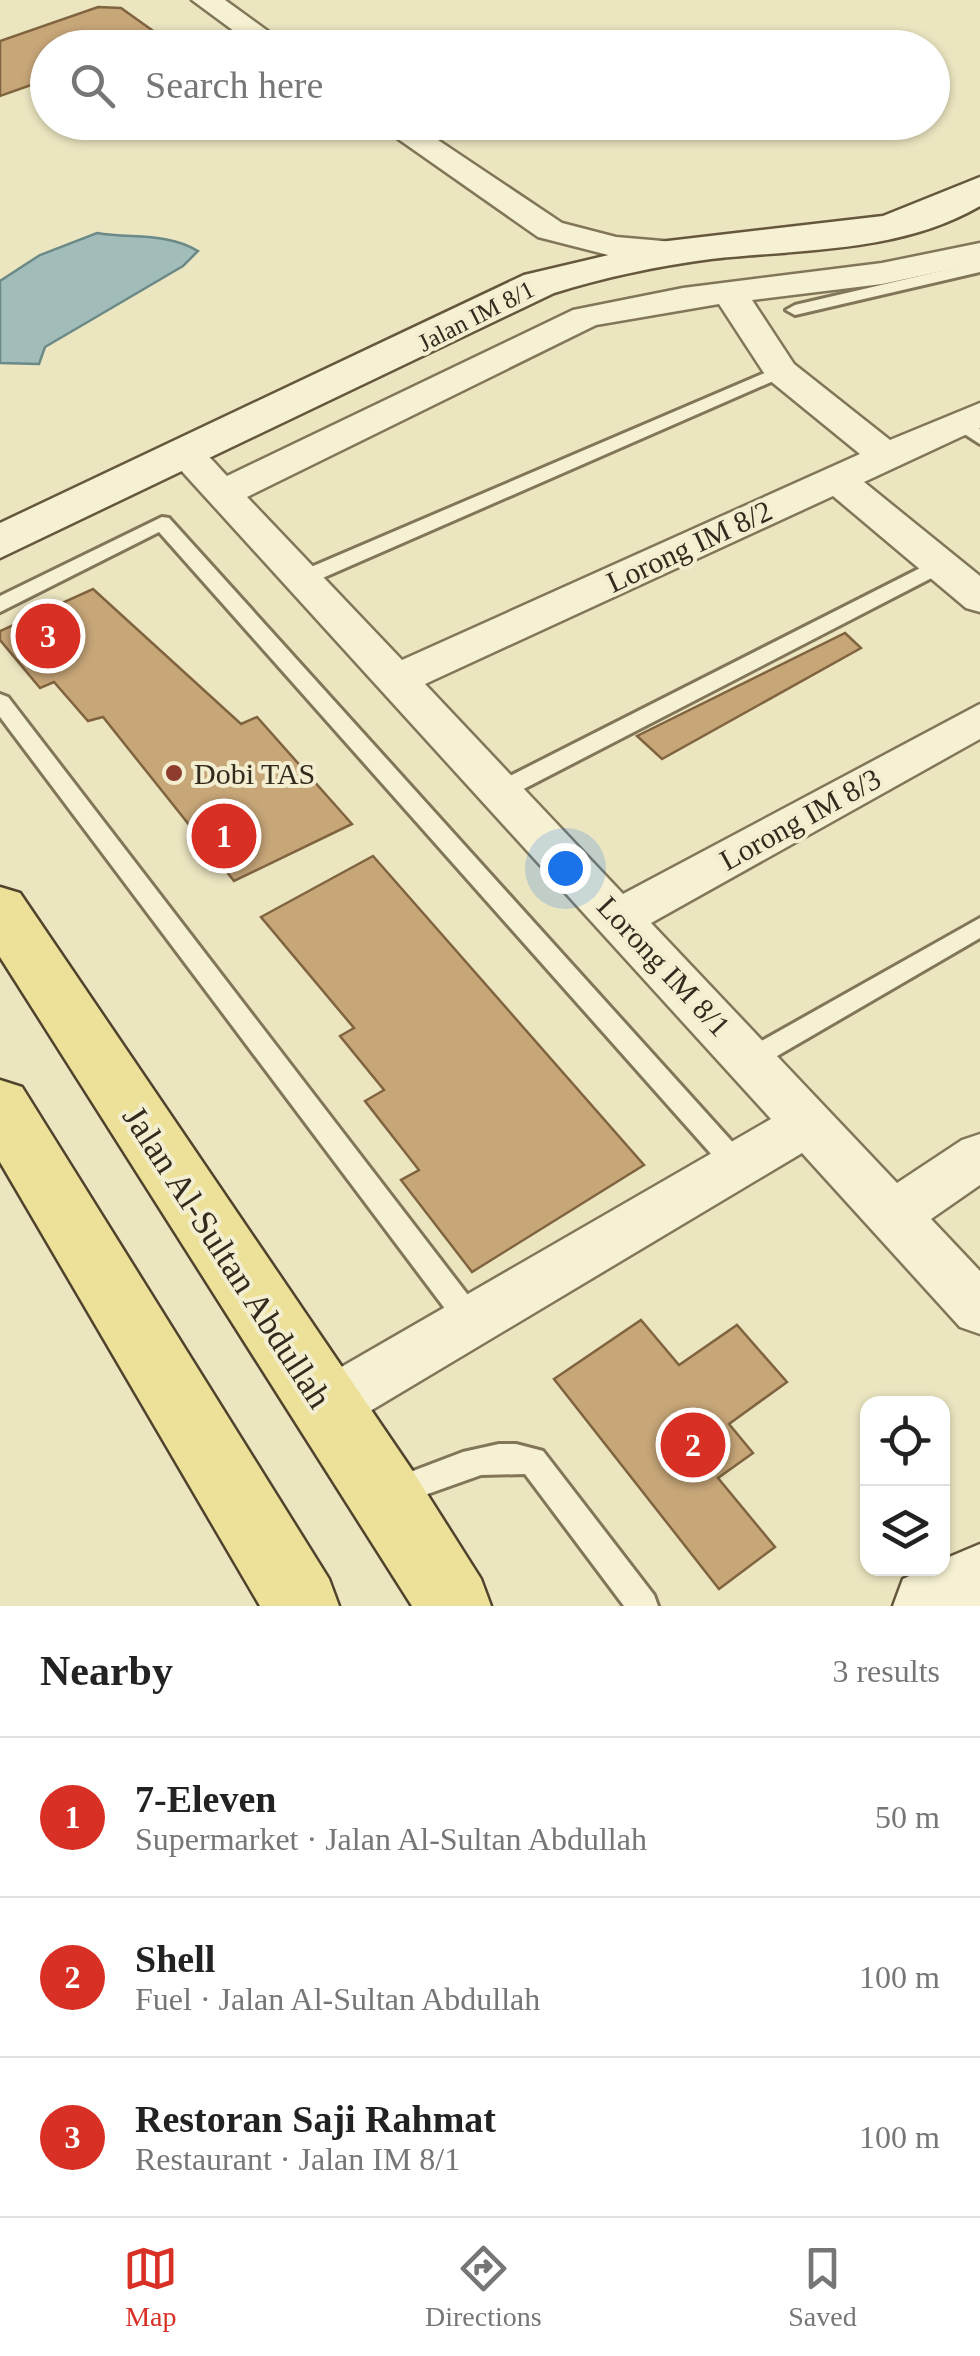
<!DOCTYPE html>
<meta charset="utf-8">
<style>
:root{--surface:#fff;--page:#f2f2f2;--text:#222;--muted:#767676;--line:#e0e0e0;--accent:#d93025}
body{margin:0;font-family:"Times New Roman",serif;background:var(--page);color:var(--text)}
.controls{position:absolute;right:30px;bottom:30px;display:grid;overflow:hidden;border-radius:20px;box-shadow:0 2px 8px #0004}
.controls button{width:90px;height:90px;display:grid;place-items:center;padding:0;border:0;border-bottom:2px solid var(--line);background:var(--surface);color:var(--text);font:50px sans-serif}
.you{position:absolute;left:565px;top:868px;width:35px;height:35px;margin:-25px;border:8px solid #fff;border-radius:50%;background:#1a73e8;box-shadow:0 0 0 15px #1a73e833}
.badge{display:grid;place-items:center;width:65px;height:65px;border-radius:50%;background:var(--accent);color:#fff;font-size:32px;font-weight:700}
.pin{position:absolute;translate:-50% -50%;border:5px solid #fff;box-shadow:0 2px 10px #0006}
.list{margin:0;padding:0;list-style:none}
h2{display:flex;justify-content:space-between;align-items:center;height:130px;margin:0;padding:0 40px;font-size:42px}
h2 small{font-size:32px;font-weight:400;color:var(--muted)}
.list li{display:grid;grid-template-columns:65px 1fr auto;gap:30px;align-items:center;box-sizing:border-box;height:160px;padding:0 40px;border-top:2px solid var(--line)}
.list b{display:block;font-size:38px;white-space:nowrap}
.list p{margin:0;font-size:32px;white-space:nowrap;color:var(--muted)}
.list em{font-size:32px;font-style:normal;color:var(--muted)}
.icon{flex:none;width:55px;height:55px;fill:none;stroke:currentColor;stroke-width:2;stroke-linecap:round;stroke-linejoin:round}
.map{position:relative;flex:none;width:980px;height:1606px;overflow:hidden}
.search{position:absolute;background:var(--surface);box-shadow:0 2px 8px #0004;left:30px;right:30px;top:30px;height:110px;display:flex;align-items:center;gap:25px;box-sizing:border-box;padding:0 35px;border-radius:55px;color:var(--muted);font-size:38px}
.sheet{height:610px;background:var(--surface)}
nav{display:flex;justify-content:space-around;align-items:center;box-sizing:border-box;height:140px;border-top:2px solid var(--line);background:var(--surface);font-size:28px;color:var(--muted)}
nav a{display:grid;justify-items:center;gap:5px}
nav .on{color:var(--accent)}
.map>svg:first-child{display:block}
.water{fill:#a2bdb9;stroke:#6b8a87;stroke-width:2.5}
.building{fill:#c7a678;stroke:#806440;stroke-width:2.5}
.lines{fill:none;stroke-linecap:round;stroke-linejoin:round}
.lane-casing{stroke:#827659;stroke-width:6}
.street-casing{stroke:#827659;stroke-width:5}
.secondary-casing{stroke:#64573c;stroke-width:5}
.primary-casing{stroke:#50432d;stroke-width:5}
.lane{fill:#f6f1d2;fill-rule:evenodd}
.street{fill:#f6f1d2;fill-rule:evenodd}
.secondary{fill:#f6f1d2;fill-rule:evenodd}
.primary{fill:#ede099;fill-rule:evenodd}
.poi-dot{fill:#8e3c2d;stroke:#f3eecf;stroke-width:4}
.labels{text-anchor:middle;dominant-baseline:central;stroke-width:8;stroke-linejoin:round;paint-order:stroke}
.far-street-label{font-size:25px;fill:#332b1d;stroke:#f3eecf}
.street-label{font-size:30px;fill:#332b1d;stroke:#f3eecf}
.poi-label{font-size:30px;fill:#332b1d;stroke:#f3eecf;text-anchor:start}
.near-street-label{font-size:35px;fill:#332b1d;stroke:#f3eecf}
</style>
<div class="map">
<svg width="980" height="1606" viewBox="0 0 980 1606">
<rect width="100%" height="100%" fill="#ebe5c0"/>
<path class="water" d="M97 233C132 239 166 232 198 251L183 266 45 347 39 364 0 363V281L40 255Z"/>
<path class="building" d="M98 7 121 8 163 38 137 48H48V79L0 96V41Z
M93 589 241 724 257 717 352 824 234 881 103 717 88 721 54 682 40 688 0 640V631Z
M845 633 861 648 662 759 637 736Z
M373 856 644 1165 472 1272 401 1180 419 1170 365 1101 384 1090 340 1036 354 1028 261 917Z
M641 1320 679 1365 737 1325 787 1382 729 1424 753 1453 718 1478 775 1547 719 1589 554 1379Z"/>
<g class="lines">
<defs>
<path id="lane" d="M980 262V272L795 315 786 310 795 305Z
M781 366 787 367V375L311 583H297L294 578 297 573Z
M959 416 980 429V444L952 426 950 422Z
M162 517 169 518 746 1157 750 1165 746 1173 737 1176 728 1173 159 532 0 612V596Z
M940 558 947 560 950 565 947 570 510 796H494L491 790 494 784Z
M0 694 8 697 481 1312 485 1321 481 1330 471 1334 461 1330 0 717Z
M980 918V938L760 1066 751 1069 742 1066 738 1059 742 1052Z
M499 1444H516L543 1451 654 1595 658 1606H624L525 1474 481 1475 394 1506 384 1502 379 1492 384 1482 463 1452Z"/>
<path id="street" d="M192 0H225L291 48H257Z
M374 122H411L562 223 616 237 697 244 702 251 697 258 616 257 538 237Z
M980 243V263L882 284 752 300 794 364 890 440 980 403V428L864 482 980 576V612L966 608 833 496 425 684 623 894 980 704V739L651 923 897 1183 962 1140 980 1134V1185L931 1219 980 1271V1334L960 1327 802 1153 345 1426 325 1434 305 1426 296 1407 305 1388 771 1119 168 456 174 448C200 441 210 458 227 476L573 310 683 288 882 263ZM719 304 768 379 860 454 402 660 247 497 596 325Z"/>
<path id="secondary" d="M980 177V206C899 253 801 249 711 259 658 266 605 277 554 293L0 558V523L524 275 668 241 883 216Z
M980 1544V1606H893L903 1579 926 1568H942V1560Z"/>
<path id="primary" d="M0 887 20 893 412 1470 481 1579 491 1606H412L0 957Z
M0 1080 22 1087 329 1579 339 1606H260L0 1162Z"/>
</defs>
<use href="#lane" class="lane-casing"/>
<use href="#street" class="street-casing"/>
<use href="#secondary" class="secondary-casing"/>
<use href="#primary" class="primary-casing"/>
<use href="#lane" class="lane"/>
<use href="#street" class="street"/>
<use href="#secondary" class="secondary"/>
<use href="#primary" class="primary"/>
</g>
<circle class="poi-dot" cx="174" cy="773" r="10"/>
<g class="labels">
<g class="far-street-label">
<text transform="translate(476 316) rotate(-27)">Jalan IM 8/1</text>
</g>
<g class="street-label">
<text transform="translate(689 546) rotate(-25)">Lorong IM 8/2</text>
<text transform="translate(800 819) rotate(-29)">Lorong IM 8/3</text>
<text transform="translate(664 966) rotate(47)">Lorong IM 8/1</text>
</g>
<g class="poi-label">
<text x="194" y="773">Dobi TAS</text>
</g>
<g class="near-street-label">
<text transform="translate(227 1257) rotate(57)">Jalan Al-Sultan Abdullah</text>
</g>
</g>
</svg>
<div class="controls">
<button><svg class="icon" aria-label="locate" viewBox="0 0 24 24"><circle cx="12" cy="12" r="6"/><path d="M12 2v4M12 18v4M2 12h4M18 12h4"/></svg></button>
<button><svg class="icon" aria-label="layers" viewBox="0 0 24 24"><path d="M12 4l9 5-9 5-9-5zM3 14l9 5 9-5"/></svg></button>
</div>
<div class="you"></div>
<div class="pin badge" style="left:224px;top:836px">1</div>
<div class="pin badge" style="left:693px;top:1445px">2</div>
<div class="pin badge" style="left:48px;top:636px">3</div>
<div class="search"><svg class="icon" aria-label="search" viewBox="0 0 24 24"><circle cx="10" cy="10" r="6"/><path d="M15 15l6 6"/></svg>Search here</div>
</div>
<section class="sheet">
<h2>Nearby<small>3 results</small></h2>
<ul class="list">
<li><span class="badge">1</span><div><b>7-Eleven</b><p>Supermarket · Jalan Al-Sultan Abdullah</p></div><em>50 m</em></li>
<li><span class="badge">2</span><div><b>Shell</b><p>Fuel · Jalan Al-Sultan Abdullah</p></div><em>100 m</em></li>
<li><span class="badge">3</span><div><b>Restoran Saji Rahmat</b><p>Restaurant · Jalan IM 8/1</p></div><em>100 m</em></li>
</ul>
</section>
<nav>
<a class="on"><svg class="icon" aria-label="map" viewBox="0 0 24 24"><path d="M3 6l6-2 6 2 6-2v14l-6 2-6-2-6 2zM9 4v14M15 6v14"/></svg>Map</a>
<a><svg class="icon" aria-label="directions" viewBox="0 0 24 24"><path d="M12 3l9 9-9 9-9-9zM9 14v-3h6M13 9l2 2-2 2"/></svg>Directions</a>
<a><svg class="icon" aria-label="saved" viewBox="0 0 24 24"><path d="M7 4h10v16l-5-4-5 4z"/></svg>Saved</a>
</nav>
